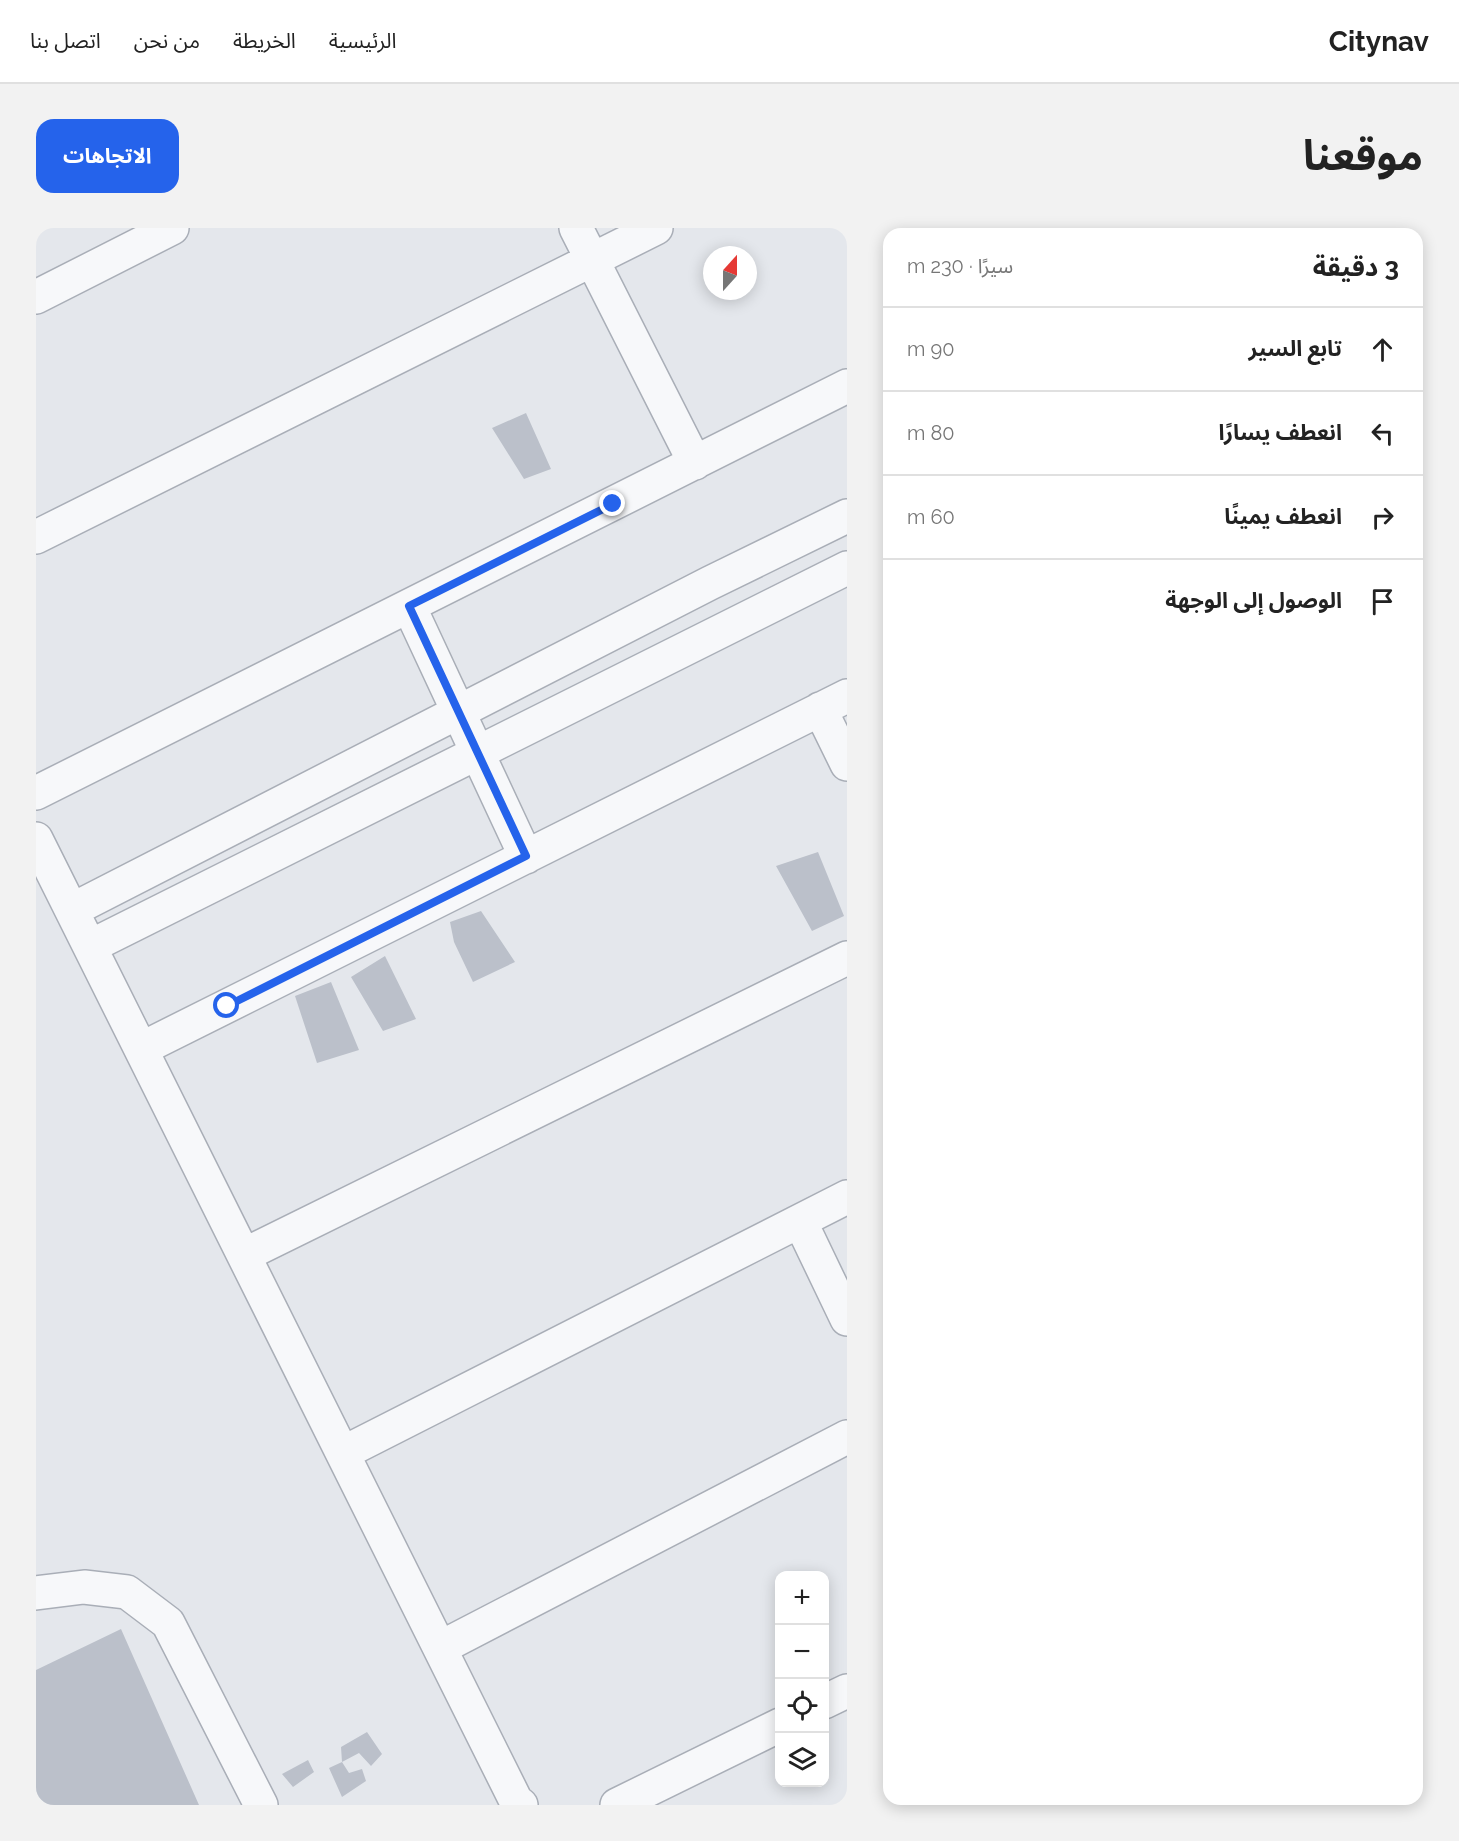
<!DOCTYPE html>
<html lang="ar">
<meta charset="utf-8">
<style>
:root{--surface:#fff;--page:#f2f2f2;--text:#222;--muted:#767676;--line:#e0e0e0;--accent:#2563eb}
body{margin:0;font-family:Raleway,"Noto Sans Arabic",sans-serif;background:var(--page);color:var(--text);direction:rtl}
.controls{position:absolute;right:18px;bottom:18px;display:grid;overflow:hidden;border-radius:12px;box-shadow:0 3px 15px #0003}
.controls button{width:54px;height:54px;display:grid;place-items:center;padding:0;border:0;border-bottom:2px solid var(--line);background:var(--surface);color:var(--text);font:30px sans-serif}
.compass{position:absolute;left:667px;top:18px;width:54px;height:54px;border-radius:50%;background:var(--surface);box-shadow:0 3px 15px #0003;rotate:21deg}
.stop{position:absolute;width:18px;height:18px;margin:-14px;border:4px solid #2563eb;border-radius:50%;background:#fff}
.stop.end{background:#2563eb;border-color:#fff;box-shadow:0 2px 6px #0008}
.list{margin:0;padding:0;list-style:none}
h2{display:flex;justify-content:space-between;align-items:center;height:78px;margin:0;padding:0 24px;font-size:26px}
h2 small{font-size:20px;font-weight:400;color:var(--muted)}
.list li{display:grid;grid-template-columns:39px 1fr auto;gap:18px;align-items:center;box-sizing:border-box;height:84px;padding:0 24px;border-top:2px solid var(--line)}
.list b{display:block;font-size:22px;white-space:nowrap}
.list em{font-size:20px;font-style:normal;color:var(--muted)}
.icon{flex:none;width:33px;height:33px;fill:none;stroke:currentColor;stroke-width:2;stroke-linecap:round;stroke-linejoin:round}
.map{position:relative;flex:none;width:811px;height:1577px;overflow:hidden;direction:ltr;border-radius:18px}
header{display:flex;align-items:center;gap:36px;box-sizing:border-box;height:84px;padding:0 30px;background:var(--surface);border-bottom:2px solid var(--line)}
header strong{font-size:28px}
nav{display:flex;gap:33px;margin-inline-start:auto;font-size:21px}
.intro{display:flex;align-items:center;justify-content:space-between;box-sizing:border-box;height:144px;padding:0 36px}
h1{margin:0;font-size:42px}
.button{padding:15px 27px;border-radius:18px;background:var(--accent);color:#fff;font-size:21px;font-weight:700}
main{display:flex;gap:36px;padding:0 36px}
aside{flex:1;background:var(--surface);border-radius:18px;box-shadow:0 3px 15px #0003}
.map>svg:first-child{display:block}
.building{fill:#bbc0ca}
.lines{fill:none;stroke-linecap:round;stroke-linejoin:round}
.minor-casing{stroke:#a9aeb7;stroke-width:36}
.minor{stroke:#f7f8fa;stroke-width:33}
.route{stroke:#2563eb;stroke-width:8}
</style>
<header>
<strong>Citynav</strong>
<nav><a>الرئيسية</a><a>الخريطة</a><a>من نحن</a><a>اتصل بنا</a></nav>
</header>
<div class="intro"><h1>موقعنا</h1><a class="button">الاتجاهات</a></div>
<main>
<aside>
<h2>3 دقيقة<small>سيرًا · 230 m</small></h2>
<ul class="list">
<li><svg class="icon" aria-label="ahead" viewBox="0 0 24 24"><path d="M12 20V5M6 11l6-6 6 6"/></svg><div><b>تابع السير</b></div><em>90 m</em></li>
<li><svg class="icon" aria-label="left" viewBox="0 0 24 24"><path d="M17 20v-9H6M10 6l-5 5 5 5"/></svg><div><b>انعطف يسارًا</b></div><em>80 m</em></li>
<li><svg class="icon" aria-label="right" viewBox="0 0 24 24"><path d="M7 20v-9h11M14 6l5 5-5 5"/></svg><div><b>انعطف يمينًا</b></div><em>60 m</em></li>
<li><svg class="icon" aria-label="arrive" viewBox="0 0 24 24"><path d="M6 21V4h12l-3 4 3 4H6"/></svg><div><b>الوصول إلى الوجهة</b></div></li>
</ul>
</aside>
<div class="map">
<svg width="811" height="1577" viewBox="0 0 811 1577">
<rect width="100%" height="100%" fill="#e4e7ec"/>
<path class="building" d="M490 185 515 241 488 251 456 200Z
M782 624 808 688 776 703 740 638Z
M445 683 479 734 437 754 418 714 414 694Z
M349 728 380 791 347 803 315 749Z
M295 754 323 822 281 835 259 768Z
M85 1401 163 1577H0V1442Z
M331 1504 346 1526 335 1538 323 1525 306 1534 305 1519Z
M272 1532 278 1544 257 1559 246 1546Z
M306 1534 313 1545 326 1541 330 1553 306 1569 293 1540Z"/>
<g class="lines">
<defs>
<path id="minor" d="M540 0 659 235
M0 69 136 0
M0 309 620 0
M373 378 490 629
M784 481 811 536
M0 565 811 158
M0 611 480 1573 485 1577
M36 682 674 355 811 288
M55 718 811 340
M105 821 811 468
M764 993 811 1091
M208 1027 811 730
M307 1225 811 969
M0 1365 48 1359 91 1364 132 1395 225 1577
M404 1420 811 1209
M788 1474 811 1463
M581 1577 744 1497"/>
</defs>
<use href="#minor" class="minor-casing"/>
<use href="#minor" class="minor"/>
</g>
<g class="lines">
<path class="route" d="M191 778 490 628 373 378 577 276"/>
</g>
</svg>
<div class="controls">
<button>+</button>
<button>−</button>
<button><svg class="icon" aria-label="locate" viewBox="0 0 24 24"><circle cx="12" cy="12" r="6"/><path d="M12 2v4M12 18v4M2 12h4M18 12h4"/></svg></button>
<button><svg class="icon" aria-label="layers" viewBox="0 0 24 24"><path d="M12 4l9 5-9 5-9-5zM3 14l9 5 9-5"/></svg></button>
</div>
<svg class="compass" viewBox="-18 -18 36 36"><path d="M0-13l5 13h-10z" fill="#e53935"/><path d="M0 13l5-13h-10z" fill="#767676"/></svg>
<div class="stop" style="left:191px;top:778px"></div>
<div class="stop end" style="left:577px;top:276px"></div>
</div>
</main>
